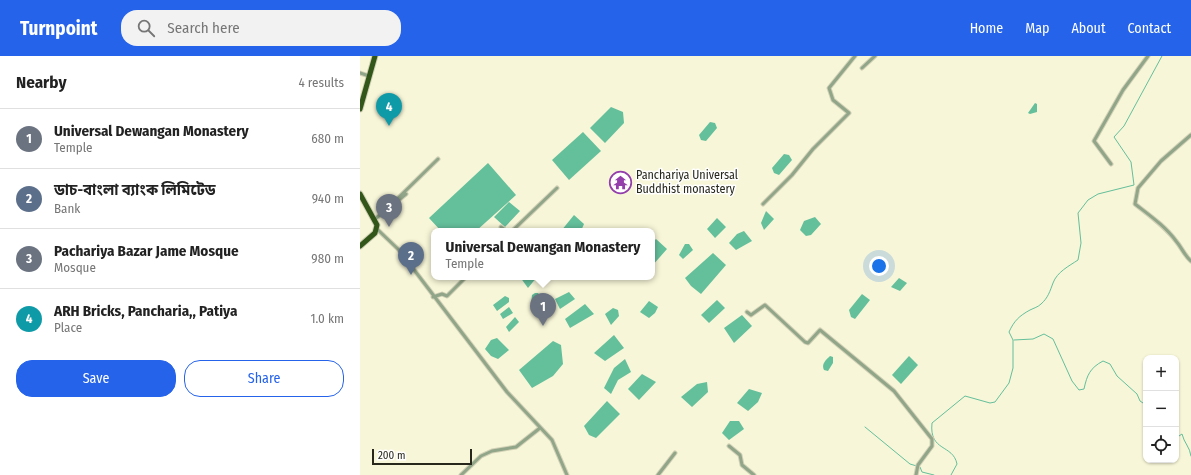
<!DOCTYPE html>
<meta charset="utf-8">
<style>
:root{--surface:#fff;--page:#f2f2f2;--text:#222;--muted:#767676;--line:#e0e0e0;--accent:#2563eb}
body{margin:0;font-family:"Fira Sans Condensed","Noto Sans Bengali",sans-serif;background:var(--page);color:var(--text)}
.controls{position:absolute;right:12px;bottom:12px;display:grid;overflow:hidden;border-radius:8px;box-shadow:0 1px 3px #0004}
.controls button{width:36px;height:36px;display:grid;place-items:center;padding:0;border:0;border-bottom:1px solid var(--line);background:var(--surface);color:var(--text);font:20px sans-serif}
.scale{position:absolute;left:12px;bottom:10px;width:100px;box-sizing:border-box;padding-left:4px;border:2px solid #27271c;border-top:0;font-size:11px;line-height:14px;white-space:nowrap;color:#27271c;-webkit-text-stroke:3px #fff;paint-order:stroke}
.you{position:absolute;left:519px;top:210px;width:14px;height:14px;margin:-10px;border:3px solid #fff;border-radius:50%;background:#1a73e8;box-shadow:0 0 0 6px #1a73e833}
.badge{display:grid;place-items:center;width:26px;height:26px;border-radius:50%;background:var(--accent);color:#fff;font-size:13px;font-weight:700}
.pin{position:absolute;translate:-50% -33px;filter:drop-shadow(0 1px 2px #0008)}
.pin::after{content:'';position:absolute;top:21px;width:14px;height:12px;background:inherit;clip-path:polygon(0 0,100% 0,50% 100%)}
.popup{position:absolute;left:71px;top:172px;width:224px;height:52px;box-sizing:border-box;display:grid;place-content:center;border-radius:8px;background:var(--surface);filter:drop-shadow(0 1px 3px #0005);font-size:13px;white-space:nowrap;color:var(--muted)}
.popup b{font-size:15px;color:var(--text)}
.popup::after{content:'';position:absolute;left:50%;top:100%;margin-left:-8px;border:8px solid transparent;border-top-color:var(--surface)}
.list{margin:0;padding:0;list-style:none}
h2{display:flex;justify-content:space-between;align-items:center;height:52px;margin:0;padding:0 16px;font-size:17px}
h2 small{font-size:13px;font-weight:400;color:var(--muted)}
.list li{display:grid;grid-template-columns:26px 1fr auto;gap:12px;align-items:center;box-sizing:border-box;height:60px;padding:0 16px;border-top:1px solid var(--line)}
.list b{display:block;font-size:15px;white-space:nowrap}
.list p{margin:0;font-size:13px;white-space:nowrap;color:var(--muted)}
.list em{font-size:13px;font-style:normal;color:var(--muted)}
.actions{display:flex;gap:8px;padding:12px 16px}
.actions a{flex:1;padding:9px 0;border:1px solid var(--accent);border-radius:16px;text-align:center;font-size:14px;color:var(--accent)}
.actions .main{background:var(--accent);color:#fff}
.icon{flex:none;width:22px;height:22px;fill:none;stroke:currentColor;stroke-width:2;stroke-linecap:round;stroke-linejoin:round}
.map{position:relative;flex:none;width:831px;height:419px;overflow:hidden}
header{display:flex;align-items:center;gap:24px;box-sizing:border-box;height:56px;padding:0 20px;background:var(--accent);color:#fff}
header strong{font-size:19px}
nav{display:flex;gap:22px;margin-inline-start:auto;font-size:14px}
.search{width:280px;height:36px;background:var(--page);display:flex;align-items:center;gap:10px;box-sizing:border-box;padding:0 14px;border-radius:16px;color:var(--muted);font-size:15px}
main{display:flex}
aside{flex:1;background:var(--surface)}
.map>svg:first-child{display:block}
.water{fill:#64bf9b}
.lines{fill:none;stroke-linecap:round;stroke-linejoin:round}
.stream{stroke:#64bf9b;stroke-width:1}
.minor-casing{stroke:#d2d1b6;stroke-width:5}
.trunk-casing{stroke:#d2d1b6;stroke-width:7}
.minor{stroke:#91a588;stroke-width:3}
.trunk{stroke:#32561a;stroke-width:5}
.labels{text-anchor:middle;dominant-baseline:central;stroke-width:3;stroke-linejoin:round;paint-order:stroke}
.poi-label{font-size:12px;fill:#27271c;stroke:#fff;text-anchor:start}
</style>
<header>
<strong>Turnpoint</strong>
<div class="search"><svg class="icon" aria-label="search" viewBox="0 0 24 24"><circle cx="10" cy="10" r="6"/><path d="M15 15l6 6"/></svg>Search here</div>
<nav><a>Home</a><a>Map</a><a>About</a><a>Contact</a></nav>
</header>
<main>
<aside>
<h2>Nearby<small>4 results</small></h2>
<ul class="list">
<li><span class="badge" style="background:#6b7280">1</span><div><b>Universal Dewangan Monastery</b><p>Temple</p></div><em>680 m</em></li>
<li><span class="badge" style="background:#5c6f8a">2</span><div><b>ডাচ-বাংলা ব্যাংক লিমিটেড</b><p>Bank</p></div><em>940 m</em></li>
<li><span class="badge" style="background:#6b7280">3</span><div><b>Pachariya Bazar Jame Mosque</b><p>Mosque</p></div><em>980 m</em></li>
<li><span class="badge" style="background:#0f9aa8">4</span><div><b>ARH Bricks, Pancharia,, Patiya</b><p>Place</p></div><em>1.0 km</em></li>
</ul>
<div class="actions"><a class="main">Save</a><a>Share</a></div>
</aside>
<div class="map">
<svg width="831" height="419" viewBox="0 0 831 419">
<rect width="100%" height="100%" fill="#f7f6d8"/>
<path class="water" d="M675 47 677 48V56L670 58 668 57Z
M251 51 263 56 264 67 245 87 230 72Z
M350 66 355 67 357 72 346 85 341 84 339 79Z
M223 76 241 95 209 124 192 104Z
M424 98 429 99 432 104 419 119 414 117 412 112Z
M128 107 156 139 116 175H81L69 162Z
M149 146 160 155 145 171 134 161Z
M406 155 414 163 404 174 401 167Z
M214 159 224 168 221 175H201Z
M455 161 461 168 451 179 446 180 440 174 444 165Z
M357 162 366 171 355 182 347 173Z
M384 175 392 185 376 194 369 187 377 178Z
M296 183 307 193 292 210V187Z
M325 188H329L333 194 323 203 319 199Z
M353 197 366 209 341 238 331 230 325 222Z
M160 221H177L168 232Z
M539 222 547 227 540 235 531 231Z
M209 236 215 243 200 253 195 243Z
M175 237H178L183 243 181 255 179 256 171 248 172 239Z
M502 238 510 244 495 263 491 261 489 254Z
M145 240 149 242V246L137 255 133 249Z
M357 244 365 252 349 267 341 259Z
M289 245 298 251 295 257 289 262 280 256Z
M225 248 234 258 210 272 205 263Z
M149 251 153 257 143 263 140 258Z
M253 252 258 254 259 260 251 269 245 258Z
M382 259 392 270 374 287 364 272Z
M155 261 159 266 149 276 146 271Z
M254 279 264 292 245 305 234 297Z
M137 282 149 294 138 303 131 300 125 293 131 284Z
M193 285 201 289 203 308 193 320 172 332 159 314Z
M470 300 473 301V307L468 315 464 314C461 308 466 304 470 300Z
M549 300 558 309 541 328 532 319Z
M265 303 271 316 258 324 251 338 244 332 254 312Z
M282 318 296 326 279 344 268 333Z
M347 326 348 336 332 351 321 341 337 328Z
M389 333 402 337 398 346 388 355 377 347Z
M247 345 260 358 236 382 229 379 224 370Z
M370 365H379L384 373 369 384 362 377Z"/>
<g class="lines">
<path class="stream" d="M654 284 673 283 684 278 693 283 712 325 719 334 724 333C727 319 730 312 743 305L750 308 757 320 777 338 780 345 786 349
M505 371 550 408 560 411 562 416 574 419
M816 382 822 378C824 387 830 391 831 400
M591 419 597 408C593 388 569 396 572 367L605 340 630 347 635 346 649 327 653 312V284L649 276C654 265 659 260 670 254 674 252 678 251 681 248 688 242 690 235 693 227 697 216 709 210 718 204L721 187 718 157 728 144 738 138 774 129 771 106 754 81 764 70 802 0"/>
<defs>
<path id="minor" d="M502 12 515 0
M0 17 9 20
M831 79 801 105 778 132 775 148C789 159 805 170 816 185 822 192 824 199 831 205
M751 108 734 85 763 34 788 0
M33 147 78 103
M403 148 432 119 453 93 489 57 473 44 469 32 495 0
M15 163 46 138
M141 171 146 175
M17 173 39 194 147 336 192 384 207 419
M152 175 197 132
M73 241 82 238 87 240 106 221
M387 256 391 259 405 249 445 286 448 287 460 274 534 335 572 383V390L558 409 556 419
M369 390 380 399 382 409 394 419
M101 419 121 400 132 395 156 391 180 372
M298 419 315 397"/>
<path id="trunk" d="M0 53 15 0
M0 138 17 169 15 177 0 190"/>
</defs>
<use href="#minor" class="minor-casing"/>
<use href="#trunk" class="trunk-casing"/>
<use href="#minor" class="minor"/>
<use href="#trunk" class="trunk"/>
</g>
<defs>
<symbol id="temple-ring" viewBox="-11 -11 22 22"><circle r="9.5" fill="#fff" stroke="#933eab" stroke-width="1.5"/><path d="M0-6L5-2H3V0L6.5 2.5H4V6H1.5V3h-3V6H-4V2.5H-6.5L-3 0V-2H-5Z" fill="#933eab"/></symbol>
</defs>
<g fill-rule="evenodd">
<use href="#temple-ring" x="248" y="114" width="25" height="25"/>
</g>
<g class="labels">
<g class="poi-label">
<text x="276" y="119">Panchariya Universal<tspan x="276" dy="14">Buddhist monastery</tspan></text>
</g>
</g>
</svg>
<div class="controls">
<button>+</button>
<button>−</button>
<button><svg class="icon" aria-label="locate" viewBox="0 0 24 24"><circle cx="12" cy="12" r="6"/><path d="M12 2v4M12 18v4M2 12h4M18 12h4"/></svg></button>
</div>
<div class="scale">200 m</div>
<div class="you"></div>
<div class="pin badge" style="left:183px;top:270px;background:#6b7280">1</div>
<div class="popup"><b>Universal Dewangan Monastery</b>Temple</div>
<div class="pin badge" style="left:51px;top:219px;background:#5c6f8a">2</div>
<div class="pin badge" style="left:29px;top:171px;background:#6b7280">3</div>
<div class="pin badge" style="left:29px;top:70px;background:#0f9aa8">4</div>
</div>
</main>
